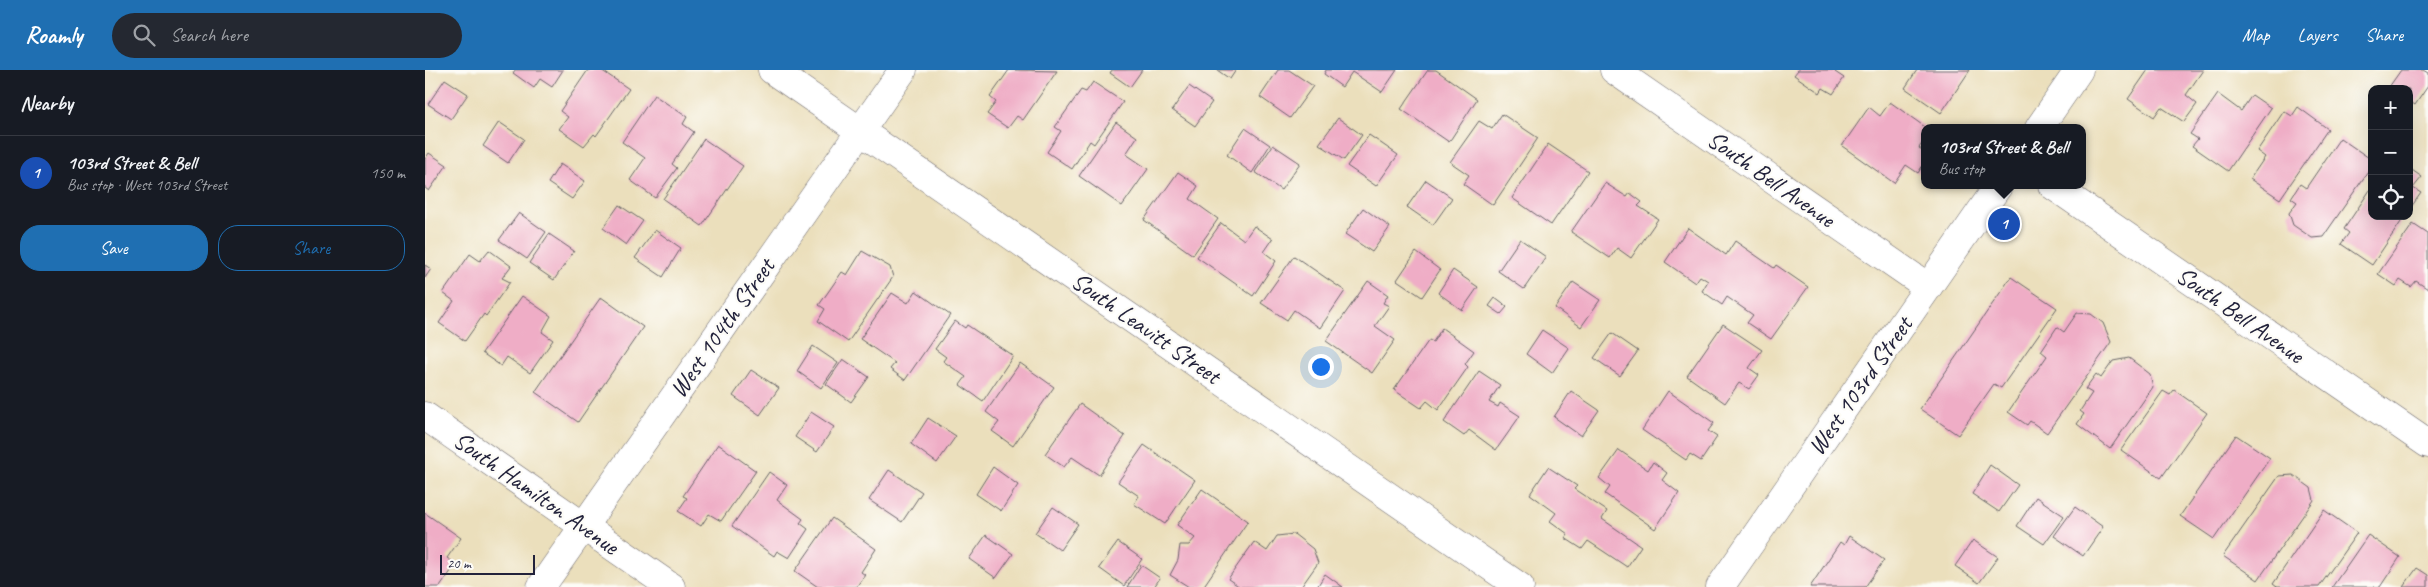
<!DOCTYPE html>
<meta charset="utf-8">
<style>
:root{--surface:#171b24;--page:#242831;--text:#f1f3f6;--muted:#9ea1a6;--line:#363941;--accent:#1f6fb2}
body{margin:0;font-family:Caveat,sans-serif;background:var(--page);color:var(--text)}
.controls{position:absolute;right:15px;top:15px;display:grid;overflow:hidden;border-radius:10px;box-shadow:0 5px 20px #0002}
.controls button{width:45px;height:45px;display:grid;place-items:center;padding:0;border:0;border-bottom:1px solid var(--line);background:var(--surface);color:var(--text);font:25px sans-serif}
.scale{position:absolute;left:15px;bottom:12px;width:95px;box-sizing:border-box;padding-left:5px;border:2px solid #22223b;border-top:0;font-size:14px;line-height:18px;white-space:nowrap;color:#22223b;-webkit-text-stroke:4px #fdfcf7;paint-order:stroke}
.you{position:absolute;left:895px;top:296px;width:18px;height:18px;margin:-12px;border:4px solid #fff;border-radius:50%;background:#1a73e8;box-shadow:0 0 0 8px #1a73e833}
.badge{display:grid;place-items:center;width:32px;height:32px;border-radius:50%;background:var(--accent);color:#fff;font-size:16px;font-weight:700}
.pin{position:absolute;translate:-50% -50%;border:2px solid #fff;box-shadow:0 1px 5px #0006}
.popup{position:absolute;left:1496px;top:54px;width:165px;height:65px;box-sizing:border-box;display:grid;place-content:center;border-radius:10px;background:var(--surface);filter:drop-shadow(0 1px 4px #0005);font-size:16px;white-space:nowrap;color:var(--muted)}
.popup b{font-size:19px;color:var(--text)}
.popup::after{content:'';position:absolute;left:50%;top:100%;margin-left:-10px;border:10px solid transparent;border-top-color:var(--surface)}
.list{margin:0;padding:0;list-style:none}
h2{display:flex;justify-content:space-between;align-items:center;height:65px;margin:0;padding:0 20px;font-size:21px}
h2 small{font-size:16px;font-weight:400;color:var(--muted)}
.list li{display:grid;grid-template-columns:32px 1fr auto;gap:15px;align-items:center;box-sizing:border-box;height:75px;padding:0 20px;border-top:1px solid var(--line)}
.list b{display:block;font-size:19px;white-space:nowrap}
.list p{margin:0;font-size:16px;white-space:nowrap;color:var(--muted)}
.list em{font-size:16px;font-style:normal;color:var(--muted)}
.actions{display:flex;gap:10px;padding:15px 20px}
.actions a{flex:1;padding:11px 0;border:1px solid var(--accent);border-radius:20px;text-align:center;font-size:18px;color:var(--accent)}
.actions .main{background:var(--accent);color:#fff}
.icon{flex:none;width:28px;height:28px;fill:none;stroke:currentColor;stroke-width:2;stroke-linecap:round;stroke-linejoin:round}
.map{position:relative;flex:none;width:2003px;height:517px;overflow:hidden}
header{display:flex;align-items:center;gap:30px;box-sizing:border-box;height:70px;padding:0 25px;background:var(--accent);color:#fff}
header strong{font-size:24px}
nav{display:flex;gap:28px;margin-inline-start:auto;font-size:18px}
.search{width:350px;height:45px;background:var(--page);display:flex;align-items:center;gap:12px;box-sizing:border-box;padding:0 18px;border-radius:28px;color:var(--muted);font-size:19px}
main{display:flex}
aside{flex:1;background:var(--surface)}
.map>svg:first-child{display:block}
.building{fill:#efadc6}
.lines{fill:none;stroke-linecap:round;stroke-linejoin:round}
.minor-casing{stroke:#686468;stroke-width:29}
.major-casing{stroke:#686468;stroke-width:29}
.minor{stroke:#fff;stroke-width:28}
.major{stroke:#fff;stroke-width:28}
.labels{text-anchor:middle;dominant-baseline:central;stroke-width:4.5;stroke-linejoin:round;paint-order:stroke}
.street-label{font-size:25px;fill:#22223b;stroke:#fdfcf7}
</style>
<header>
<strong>Roamly</strong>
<div class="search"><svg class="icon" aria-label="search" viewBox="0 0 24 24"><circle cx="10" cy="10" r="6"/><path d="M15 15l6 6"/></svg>Search here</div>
<nav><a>Map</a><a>Layers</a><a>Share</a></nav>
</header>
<main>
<aside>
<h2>Nearby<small></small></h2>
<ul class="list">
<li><span class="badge" style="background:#1a4fb4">1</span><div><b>103rd Street &amp; Bell</b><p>Bus stop · West 103rd Street</p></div><em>150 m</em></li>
</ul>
<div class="actions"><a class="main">Save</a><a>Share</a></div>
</aside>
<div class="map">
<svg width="2003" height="517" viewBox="0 0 2003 517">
<rect width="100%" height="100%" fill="#fdfcf7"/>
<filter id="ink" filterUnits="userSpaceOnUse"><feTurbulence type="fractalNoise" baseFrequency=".02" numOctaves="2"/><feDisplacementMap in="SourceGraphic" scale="10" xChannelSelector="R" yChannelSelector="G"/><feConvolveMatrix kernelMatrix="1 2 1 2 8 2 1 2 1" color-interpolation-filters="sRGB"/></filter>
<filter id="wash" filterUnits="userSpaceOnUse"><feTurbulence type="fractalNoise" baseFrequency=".0096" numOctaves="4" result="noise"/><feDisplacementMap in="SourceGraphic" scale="20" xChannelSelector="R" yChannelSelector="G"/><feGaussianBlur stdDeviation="1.12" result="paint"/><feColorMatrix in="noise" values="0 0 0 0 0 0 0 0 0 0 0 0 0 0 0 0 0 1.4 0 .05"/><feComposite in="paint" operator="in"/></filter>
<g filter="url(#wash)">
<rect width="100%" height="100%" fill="#ebdfbc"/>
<g id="blocks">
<path class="building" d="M90 0H138L127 17 115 9 109 18 88 3Z
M163 0H176L204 19 171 66 169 64 159 76 134 59 143 47 135 41Z
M584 0 632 1 598 50 592 46 583 58 562 44 571 32 565 27Z
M687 0H717L705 17 685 3Z
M792 0H811L805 9Z
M853 0H864L888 16 865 48 835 27Z
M901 0H972L957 22 927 2 917 17 899 4Z
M1003 0H1011L1052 29 1024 72 976 39Z
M1373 0H1411L1410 2 1419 8 1408 24 1398 18 1395 23 1369 5Z
M1492 0H1545L1516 43 1480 18Z
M1723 0H1778L1761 25 1772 34 1759 52 1736 37 1729 47 1703 29Z
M1976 0H1998L2003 3V16L1990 35 1984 31V19L1964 17Z
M20 9 43 24 26 49 3 34Z
M668 12 698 32 669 74 665 71 647 99 622 82 636 61 630 57 656 20 661 22Z
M764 16 787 32 770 56 747 40Z
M1793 24 1816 41 1827 25 1846 38 1803 101 1767 76 1773 69 1765 64Z
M229 25 262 47 258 54 269 62 247 94 252 98 230 128 205 110 220 88 197 72Z
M1465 32 1500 57V69L1494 78 1500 82V92L1493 103 1481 95 1469 113 1417 76 1444 37 1455 46Z
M1873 37 1903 59 1855 129 1825 109 1840 87 1832 81 1859 41 1867 46Z
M1077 44 1113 68 1068 135 1038 114 1044 105 1025 92 1054 51 1067 59Z
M913 48 937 65 919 90 894 74Z
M74 52 99 69 83 93 58 76Z
M691 52 712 67 701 84 723 99 697 136 654 106Z
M820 58 845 75 827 103 802 85Z
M944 65 973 85 951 116 922 96Z
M1915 68 1947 90V96L1898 167 1887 168 1868 155 1864 143 1872 132 1866 128 1875 114 1881 118Z
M279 69 318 96 277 156 238 129Z
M1123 74 1163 101 1126 155 1087 128Z
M848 75 875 93 856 120 830 102Z
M4 83 22 95 4 121 0 118V89Z
M135 94 160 111 147 129 123 113Z
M1984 98 1997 107 1988 118 1996 123 1984 140Z
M753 102 773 116 765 129 793 149 768 185 719 150Z
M1001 110 1027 128 1008 155 982 137Z
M1180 113 1202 127 1205 123 1217 132 1213 136 1233 149 1206 188 1192 178 1185 188 1146 162Z
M1947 117V146H1980L1947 195 1916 174 1924 163 1919 159Z
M194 135 218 151 201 175 178 158Z
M938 138 965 157 947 182 920 164Z
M94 143 121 162 102 189 74 170Z
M796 153 819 170 829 156 848 169 839 182 851 191 828 226 772 187Z
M1988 154 2003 164V219L1991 211 1986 217 1975 210 1971 216 1953 204Z
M1263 158 1301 185 1310 171 1349 198 1351 195 1383 217 1346 269 1322 253 1328 245 1302 227 1297 235 1277 221 1283 211 1275 206 1270 213 1240 192Z
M230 160 256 178 238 207 210 188Z
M124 164 149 181 129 210 104 193Z
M1095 169 1121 187 1099 219 1073 201Z
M64 180 86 196 77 208 85 212 61 246 59 244 40 271 14 253 29 231 18 223 45 184 55 191Z
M437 181 465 197 468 207 423 272 393 251 400 239 394 235 417 202 422 205Z
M991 182 1015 200 997 227 972 210Z
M869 186 920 221 895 258 869 240 862 250 836 233Z
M0 195 6 199 0 208Z
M1028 200 1053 217 1037 240 1013 223Z
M1586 207 1632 238 1576 318 1569 314 1533 365 1495 339Z
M943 211 963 225 958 233 964 236 950 256 970 270 947 303 901 271Z
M1148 212 1175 230 1156 257 1130 238Z
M491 221 525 245 480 310 465 299 470 293 435 269 467 223 483 233Z
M97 226 126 246 117 262 128 270 105 303 82 287 76 296 57 283Z
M176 227 218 257 153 352 110 322Z
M1070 228 1082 237 1076 244 1064 236Z
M1652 243 1666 244 1678 253 1686 272 1622 363 1605 351 1602 355 1583 342 1622 286 1616 281 1632 257 1639 262Z
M530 251 540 258 542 255 588 286 558 331 535 315 541 307 518 291 521 287 510 279Z
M1298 254 1337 280 1324 298 1334 305 1324 319 1314 313 1300 333 1262 306Z
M1017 258 1049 281 1040 294 1043 297 1013 340 1002 331 996 338 969 320 1004 270 1008 272Z
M1117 260 1144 278 1127 303 1101 284Z
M1187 263 1213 281 1195 306 1169 288Z
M388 276 413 293 396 318 372 301Z
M1704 288 1725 304 1728 317 1685 379 1652 354 1659 344 1655 341 1667 323 1660 319 1671 304 1676 308 1688 291Z
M418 289 444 307 426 332 401 314Z
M595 293 629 317 588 376 567 361 574 352 561 342Z
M326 300 354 318 335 345 308 326Z
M1054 301 1075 315 1064 332 1073 337 1075 333 1095 346 1071 380 1044 360 1039 366 1019 352Z
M1749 320 1782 343 1736 408 1696 380 1738 321 1745 325Z
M1146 321 1174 340 1156 366 1129 347Z
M1243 321 1289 353 1283 361 1292 367 1276 391 1265 384 1261 390 1217 360Z
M655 334 700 366 674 405 647 387 639 397 620 384Z
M386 342 409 357 392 382 370 367Z
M503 348 531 366 512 393 486 374Z
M1811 365 1845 388 1789 469 1755 446Z
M293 374 331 401 296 451 284 444 276 456 253 441 262 428 258 426Z
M719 375 770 410 740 454 709 434 714 426 693 412Z
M1194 380 1223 400 1228 392 1242 403 1237 410 1254 423 1230 459 1180 424 1185 417 1174 408Z
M1565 395 1593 415 1574 442 1547 424Z
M568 397 593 415 576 441 551 424Z
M1123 397 1152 416 1149 419 1182 441 1177 449 1216 476 1202 497 1163 471 1157 479 1140 468 1143 464 1125 451 1131 443 1105 424Z
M464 400 497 422 477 452 444 430Z
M344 402 362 415 352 430 378 449 375 453 383 459 364 488 352 481 349 486 307 456Z
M1868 405 1886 418 1889 430 1833 510 1798 486 1854 406Z
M777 419 823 451 778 517H764L745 505 753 490 755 475H764L770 468 752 455Z
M1611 427 1639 446 1619 474 1592 456Z
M628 437 653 454 635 480 610 463Z
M1650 437 1678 457 1658 486 1629 466Z
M1899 440 1932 463 1894 517H1852L1848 514Z
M0 443 36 468 22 488 31 494 15 517H0Z
M407 448 451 479 436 502 440 505 431 517H393L370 501Z
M869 464 888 479 893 493 876 517H815L803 509 829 472 842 481 852 466Z
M561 465 588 484 571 508 544 489Z
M1943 465 1975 487 1955 517H1907Z
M1424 466 1459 490 1440 517H1385L1415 472 1419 475Z
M1548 470 1573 487 1554 513 1530 496Z
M693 472 717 489 699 516 674 498Z
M716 495 735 508 729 517H702Z
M1992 498 2003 505V517H1978Z
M900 504 918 517H892Z"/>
</g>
</g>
<g filter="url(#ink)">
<use href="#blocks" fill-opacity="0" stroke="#686468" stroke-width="1"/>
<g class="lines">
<defs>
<path id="minor" d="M347 0 1095 517
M1189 0 1503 217
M1627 115 2003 374
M0 346 246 517
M116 517 478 0"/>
<path id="major" d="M1614 58 1654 0
M1295 517 1574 115"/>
</defs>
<use href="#minor" class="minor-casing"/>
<use href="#major" class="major-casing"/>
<use href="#minor" class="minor"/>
<use href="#major" class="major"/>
</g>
</g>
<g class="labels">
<g class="street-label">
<text transform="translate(1346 109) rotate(35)">South Bell Avenue</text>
<text transform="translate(1815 245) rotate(35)">South Bell Avenue</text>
<text transform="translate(297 258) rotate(-55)">West 104th Street</text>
<text transform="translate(721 258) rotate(35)">South Leavitt Street</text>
<text transform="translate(1435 316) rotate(-55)">West 103rd Street</text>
<text transform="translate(111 423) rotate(35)">South Hamilton Avenue</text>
</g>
</g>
</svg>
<div class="controls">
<button>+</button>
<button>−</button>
<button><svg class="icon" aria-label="locate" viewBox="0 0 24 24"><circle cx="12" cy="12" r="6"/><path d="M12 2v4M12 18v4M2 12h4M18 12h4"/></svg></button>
</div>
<div class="scale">20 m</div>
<div class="you"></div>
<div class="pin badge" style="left:1579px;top:154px;background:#1a4fb4">1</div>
<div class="popup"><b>103rd Street &amp; Bell</b>Bus stop</div>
</div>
</main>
